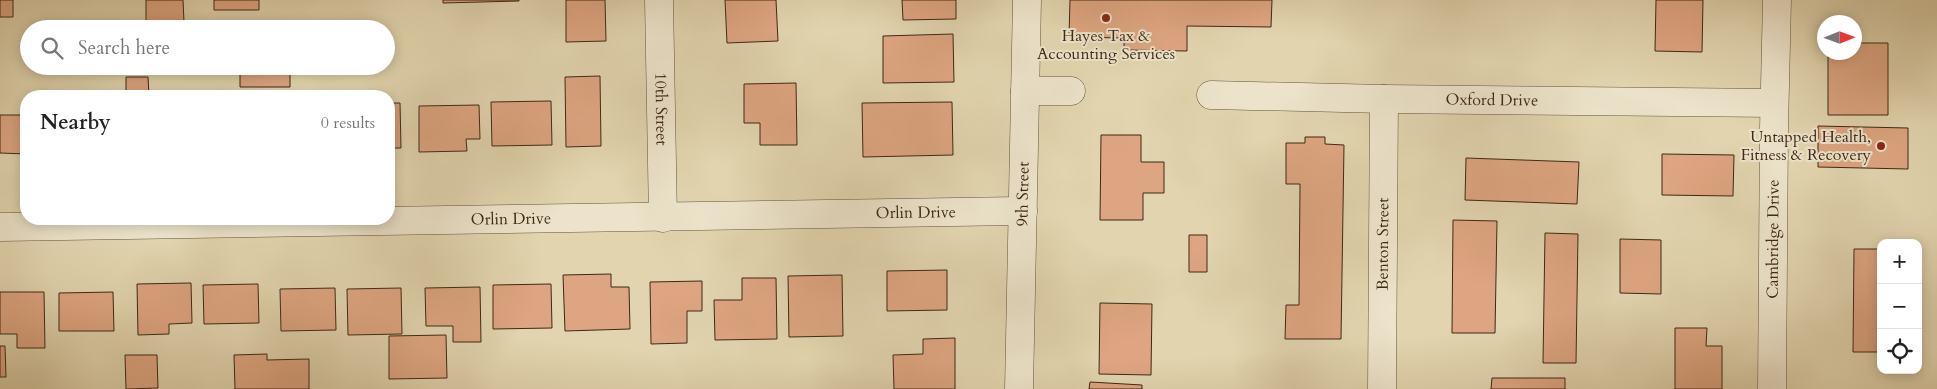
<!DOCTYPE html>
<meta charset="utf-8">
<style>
:root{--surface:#fff;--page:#f2f2f2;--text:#222;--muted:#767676;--line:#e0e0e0}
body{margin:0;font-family:Cardo,serif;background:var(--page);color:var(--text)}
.controls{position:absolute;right:15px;bottom:15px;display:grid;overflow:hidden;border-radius:10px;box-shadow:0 2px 12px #0003}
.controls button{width:45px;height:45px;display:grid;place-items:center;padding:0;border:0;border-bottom:1px solid var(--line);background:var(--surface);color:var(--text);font:25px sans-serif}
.compass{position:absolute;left:1817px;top:15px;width:45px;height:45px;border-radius:50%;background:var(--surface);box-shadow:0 2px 12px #0003;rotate:89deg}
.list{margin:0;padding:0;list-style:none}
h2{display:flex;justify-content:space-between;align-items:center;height:65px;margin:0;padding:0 20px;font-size:21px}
h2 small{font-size:16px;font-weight:400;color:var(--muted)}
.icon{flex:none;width:28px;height:28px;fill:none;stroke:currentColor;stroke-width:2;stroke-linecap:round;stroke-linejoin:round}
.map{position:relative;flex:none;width:1937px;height:389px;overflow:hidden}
.search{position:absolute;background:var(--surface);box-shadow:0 2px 12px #0003;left:20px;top:20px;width:375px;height:55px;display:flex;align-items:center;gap:12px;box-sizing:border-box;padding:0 18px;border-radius:28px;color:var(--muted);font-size:19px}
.panel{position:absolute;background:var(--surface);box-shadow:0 2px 12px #0003;left:20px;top:90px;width:375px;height:135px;border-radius:20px}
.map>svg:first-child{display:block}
.building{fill:#dda581;stroke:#3e2916}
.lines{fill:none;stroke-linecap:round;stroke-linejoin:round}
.minor-casing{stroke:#67543c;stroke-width:29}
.minor{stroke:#ece3ca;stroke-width:28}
.poi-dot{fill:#8f2418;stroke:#ece3ca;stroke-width:2}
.labels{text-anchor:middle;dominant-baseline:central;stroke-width:4;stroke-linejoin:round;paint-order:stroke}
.poi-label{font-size:16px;fill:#3e2916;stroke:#ece3ca}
.street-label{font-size:16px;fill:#3e2916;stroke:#ece3ca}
</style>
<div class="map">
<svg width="1937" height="389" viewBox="0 0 1937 389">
<rect width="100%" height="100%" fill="#e1d4ae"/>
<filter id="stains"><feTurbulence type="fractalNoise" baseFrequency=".004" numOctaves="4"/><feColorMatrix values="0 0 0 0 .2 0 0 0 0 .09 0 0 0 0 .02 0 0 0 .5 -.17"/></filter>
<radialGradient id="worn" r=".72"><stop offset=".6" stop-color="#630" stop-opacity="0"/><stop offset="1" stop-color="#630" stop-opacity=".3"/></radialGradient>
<path class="building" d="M0 0H13V17H0Z
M146 0H183L184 22 146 23Z
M214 0H259V10H214Z
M443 0H519V1L443 3Z
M566 0H605L606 41 566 42Z
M725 0H776L778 41 727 43Z
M902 0H956V19L903 20Z
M1070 0H1272L1271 27 1187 26V51L1124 50V38L1069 37Z
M1656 0H1703L1702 52 1655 51Z
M953 34 954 82 883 83V36Z
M1854 43H1888V115H1828V52H1854Z
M240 66H290V87H240Z
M600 76 601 146 566 147 565 77Z
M126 77H148L149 96H126Z
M796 83 797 145H760V123H744V84Z
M551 101 552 145 492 146 491 102Z
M952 102 953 155 863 157 862 103Z
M389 103H400L401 148H389Z
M479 105 480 139H466L467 151 419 152V106Z
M0 115H26V154L0 153Z
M1818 126 1908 128V169L1818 167Z
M1101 135H1141V162H1164V193H1143V220H1100Z
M1305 137H1325V144L1344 145 1341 339H1285L1286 305H1299L1300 184H1286V143H1305Z
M1662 154 1734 155 1733 196 1662 195Z
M1466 158 1579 162 1577 204 1465 200Z
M1453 220 1497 221 1495 333H1452Z
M1545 233 1578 234 1576 363H1543Z
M1189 235H1207V272H1189Z
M1620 239 1661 240V294L1620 293Z
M1854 249H1881V352H1853Z
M947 270V310L887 311V271Z
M611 274V287H629L630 329 565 331 563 275Z
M842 275 843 336 789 337 788 276Z
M742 278H776L777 339 715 340 714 300H742Z
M702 281V311H687V343L651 344 650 282Z
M191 283 192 323 169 324V334L138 335 137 284Z
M258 284 259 323 204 324 203 285Z
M551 284 552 328 493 329V285Z
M480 287 481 342H453V326H426L425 288Z
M335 288 336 330 281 331 280 289Z
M401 288 402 334 348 335 347 289Z
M0 292H44L45 348H17V334H0Z
M113 292 114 331H59V293Z
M1100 303 1152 304 1151 375 1099 374Z
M1675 328H1707L1706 346H1722V389H1675Z
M446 335 447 378 389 379V336Z
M955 338V389H894L893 355 923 354V339Z
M0 346H5L6 377H0Z
M267 354V360L309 359V389H235L234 355Z
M125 355H157L158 388 126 389Z
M1492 378H1565V389H1491Z
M1090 382 1142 385V389H1089Z"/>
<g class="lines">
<defs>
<g id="minor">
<path id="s1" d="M659 0 663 218"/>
<path d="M1025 91H1071"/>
<path id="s2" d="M1211 95 1384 99 1774 103"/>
<path id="s3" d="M0 227 1023 211"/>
<path id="s4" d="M1019 389 1027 0"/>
<path id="s5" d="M1382 389 1384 99"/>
<path id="s6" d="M1772 389 1774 129 1777 0"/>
</g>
</defs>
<use href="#minor" class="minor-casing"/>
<use href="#minor" class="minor"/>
</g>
<g class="poi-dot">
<circle cx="1106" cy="18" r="5"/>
<circle cx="1881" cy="146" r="5"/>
</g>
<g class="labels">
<g class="poi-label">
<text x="1106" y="36">Hayes Tax &amp;<tspan x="1106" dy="18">Accounting Services</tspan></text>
<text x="1871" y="137" text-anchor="end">Untapped Health,<tspan x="1871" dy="18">Fitness &amp; Recovery</tspan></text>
</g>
<g class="street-label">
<text stroke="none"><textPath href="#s2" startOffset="281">Oxford Drive</textPath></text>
<text stroke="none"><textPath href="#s1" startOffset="109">10th Street</textPath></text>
<text stroke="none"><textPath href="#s4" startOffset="195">9th Street</textPath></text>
<text stroke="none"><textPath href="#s3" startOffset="916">Orlin Drive</textPath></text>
<text stroke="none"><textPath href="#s3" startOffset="511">Orlin Drive</textPath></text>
<text stroke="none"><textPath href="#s6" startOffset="150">Cambridge Drive</textPath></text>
<text stroke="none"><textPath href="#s5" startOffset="145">Benton Street</textPath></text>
</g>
</g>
<rect width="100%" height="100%" filter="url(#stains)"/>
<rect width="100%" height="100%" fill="url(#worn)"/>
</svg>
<div class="controls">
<button>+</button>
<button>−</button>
<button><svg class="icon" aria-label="locate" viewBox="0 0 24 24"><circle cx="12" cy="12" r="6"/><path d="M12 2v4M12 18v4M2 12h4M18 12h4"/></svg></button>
</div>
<svg class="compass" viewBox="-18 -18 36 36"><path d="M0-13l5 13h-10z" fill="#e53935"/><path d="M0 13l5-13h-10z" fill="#767676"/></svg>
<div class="search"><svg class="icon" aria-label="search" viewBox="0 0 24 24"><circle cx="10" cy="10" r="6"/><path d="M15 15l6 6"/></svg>Search here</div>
<section class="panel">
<h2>Nearby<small>0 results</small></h2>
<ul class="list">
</ul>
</section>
</div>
